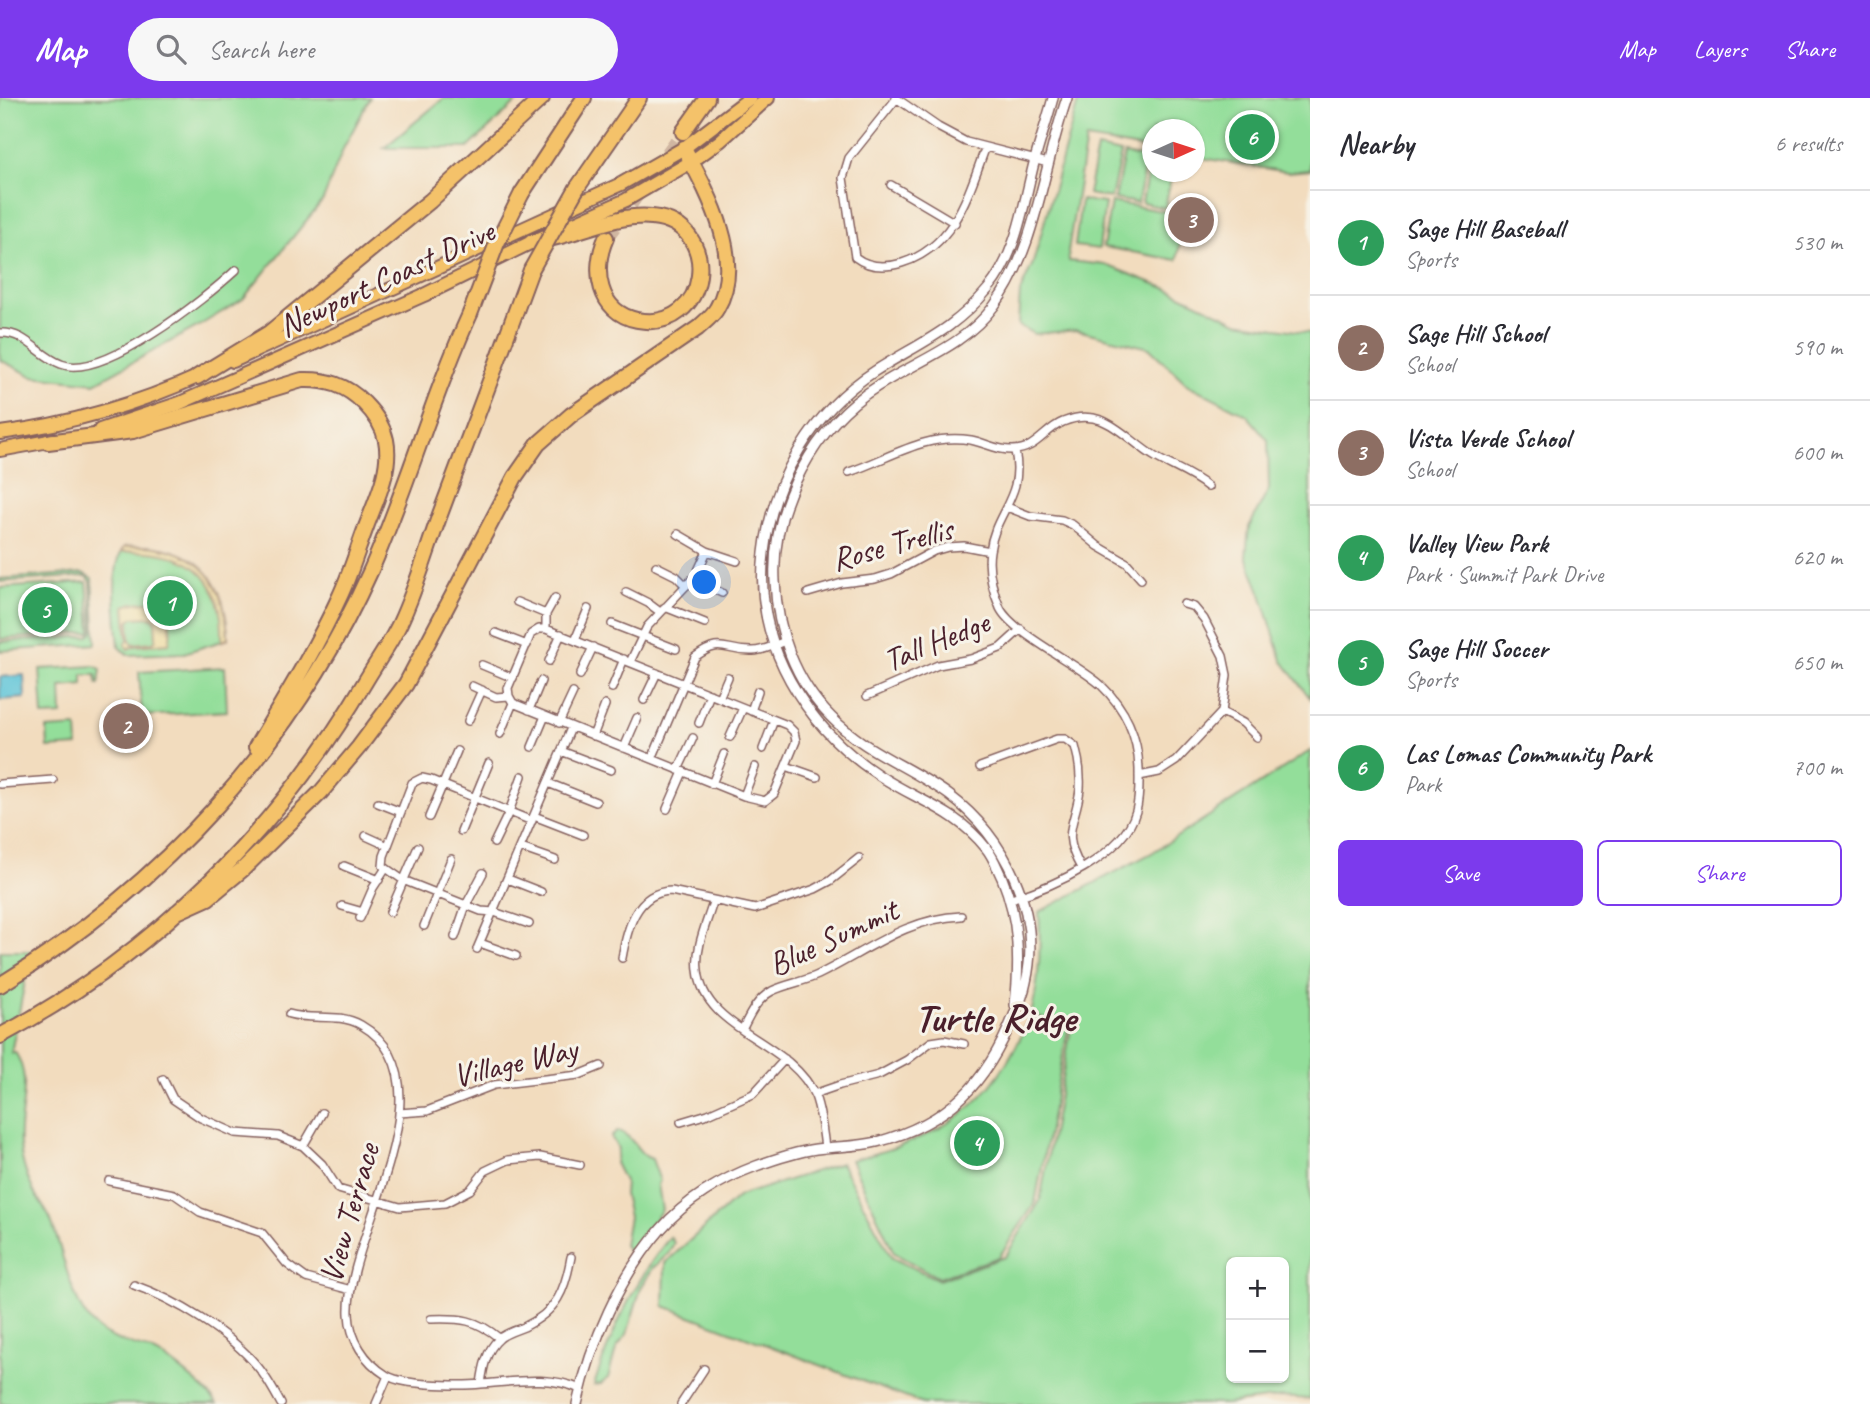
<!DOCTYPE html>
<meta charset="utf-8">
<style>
:root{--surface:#fff;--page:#f7f7f7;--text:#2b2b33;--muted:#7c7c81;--line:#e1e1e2;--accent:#7c3aed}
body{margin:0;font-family:Caveat,sans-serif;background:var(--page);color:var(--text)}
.controls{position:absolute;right:21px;bottom:21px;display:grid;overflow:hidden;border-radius:10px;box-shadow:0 2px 5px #0004}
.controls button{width:63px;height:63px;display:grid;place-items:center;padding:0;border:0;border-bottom:2px solid var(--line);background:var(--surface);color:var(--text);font:35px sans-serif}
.compass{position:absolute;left:1142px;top:21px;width:63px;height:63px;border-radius:50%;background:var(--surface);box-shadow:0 2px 5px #0004;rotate:87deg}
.you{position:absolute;left:705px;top:485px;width:24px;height:24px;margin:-18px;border:5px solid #fff;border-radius:50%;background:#1a73e8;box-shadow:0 0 0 10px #1a73e833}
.badge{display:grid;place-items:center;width:46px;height:46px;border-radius:50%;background:var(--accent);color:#fff;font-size:23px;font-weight:700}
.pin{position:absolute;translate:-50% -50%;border:4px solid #fff;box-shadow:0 2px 7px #0006}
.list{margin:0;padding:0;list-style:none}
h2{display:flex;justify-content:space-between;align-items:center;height:91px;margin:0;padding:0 28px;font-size:30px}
h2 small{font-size:23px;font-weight:400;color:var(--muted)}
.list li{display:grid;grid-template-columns:46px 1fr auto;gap:21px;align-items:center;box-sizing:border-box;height:105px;padding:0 28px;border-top:2px solid var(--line)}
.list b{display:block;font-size:26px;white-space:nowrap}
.list p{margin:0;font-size:23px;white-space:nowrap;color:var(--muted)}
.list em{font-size:23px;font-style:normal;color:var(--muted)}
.actions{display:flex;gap:14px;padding:21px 28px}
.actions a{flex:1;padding:16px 0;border:2px solid var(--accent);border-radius:10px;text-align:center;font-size:24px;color:var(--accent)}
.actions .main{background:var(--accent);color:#fff}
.icon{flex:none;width:38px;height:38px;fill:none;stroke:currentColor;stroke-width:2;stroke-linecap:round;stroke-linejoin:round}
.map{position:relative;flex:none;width:1310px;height:1306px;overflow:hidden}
header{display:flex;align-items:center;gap:42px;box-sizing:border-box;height:98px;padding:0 35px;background:var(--accent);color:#fff}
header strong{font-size:33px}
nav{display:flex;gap:38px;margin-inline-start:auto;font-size:24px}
.search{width:490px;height:63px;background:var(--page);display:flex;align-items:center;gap:18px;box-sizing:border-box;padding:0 24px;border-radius:38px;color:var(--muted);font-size:26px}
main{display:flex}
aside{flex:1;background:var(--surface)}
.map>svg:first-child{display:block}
.green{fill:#93de9a;stroke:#6e7e62;stroke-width:2;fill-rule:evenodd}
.sand{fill:#eeda9e;stroke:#9c7c64;stroke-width:2;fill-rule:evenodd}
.water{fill:#5bc4d8;stroke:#527282;stroke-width:2}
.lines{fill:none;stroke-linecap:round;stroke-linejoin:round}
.motorway-tunnel{stroke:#d0b6a1;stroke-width:14;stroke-dasharray:14 7;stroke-linecap:butt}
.minor-casing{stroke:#85615e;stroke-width:10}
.tertiary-casing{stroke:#85615e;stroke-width:12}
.primary-casing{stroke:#85615e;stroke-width:16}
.motorway-casing{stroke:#85615e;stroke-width:18}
.minor{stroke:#fff;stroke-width:7}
.tertiary{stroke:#fff;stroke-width:9}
.primary{stroke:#f4c26a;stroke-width:12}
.motorway{stroke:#f4c26a;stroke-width:14}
.motorway-bridge-casing{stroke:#85615e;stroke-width:18;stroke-linecap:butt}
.motorway-bridge{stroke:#f4c26a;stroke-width:14}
.labels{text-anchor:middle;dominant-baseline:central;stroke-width:6;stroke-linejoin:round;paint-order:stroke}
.street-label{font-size:33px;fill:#4a1f2b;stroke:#f7f3e8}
.district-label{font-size:40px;font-weight:bold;fill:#4a1f2b;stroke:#f7f3e8}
</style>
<header>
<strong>Map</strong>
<div class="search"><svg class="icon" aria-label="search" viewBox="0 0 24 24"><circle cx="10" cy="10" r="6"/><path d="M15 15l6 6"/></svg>Search here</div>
<nav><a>Map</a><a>Layers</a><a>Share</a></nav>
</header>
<main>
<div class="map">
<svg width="1310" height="1306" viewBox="0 0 1310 1306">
<rect width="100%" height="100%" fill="#f7f3e8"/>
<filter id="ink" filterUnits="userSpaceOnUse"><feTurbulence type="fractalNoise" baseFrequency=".0143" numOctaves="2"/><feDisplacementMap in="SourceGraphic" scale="14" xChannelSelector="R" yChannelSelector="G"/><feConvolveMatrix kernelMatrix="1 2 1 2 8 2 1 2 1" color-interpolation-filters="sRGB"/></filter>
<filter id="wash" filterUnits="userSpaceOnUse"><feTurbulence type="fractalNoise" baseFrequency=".00686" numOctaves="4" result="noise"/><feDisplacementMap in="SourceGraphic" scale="28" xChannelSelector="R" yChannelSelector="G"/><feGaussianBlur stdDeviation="1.57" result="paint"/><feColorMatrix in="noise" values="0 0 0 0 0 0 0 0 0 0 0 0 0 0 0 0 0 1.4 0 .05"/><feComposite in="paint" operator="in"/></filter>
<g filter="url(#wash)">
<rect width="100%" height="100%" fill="#f2dcbe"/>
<path class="green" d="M0 0H370L344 49 323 102 243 201 197 229 95 285 32 278 0 262Z
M444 0H521L468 50H384Z
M1079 0H1310V72L1288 74 1195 59V32H1153L1152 52 1086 41 1068 153 1069 163 1106 167 1168 191 1237 224 1310 235V600L1282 562 1261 496 1246 458 1249 429 1269 391 1268 342 1247 317 1188 287 1149 250 1077 232 1034 236 1018 227 1020 194 1033 165Z
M1097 50 1121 55 1111 100 1088 96Z
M1124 56 1146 60 1138 105 1115 101Z
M1150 60H1152L1153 74H1172L1165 110 1142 105Z
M1081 102 1105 105 1099 151 1075 148Z
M1111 104 1185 117 1177 162 1103 149Z
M145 448C203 452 226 486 228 541L184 555 128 557 119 549C117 522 109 472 124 449Z
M83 475 92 480 96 546 0 553V544L89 538 93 533 91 484 87 478 0 484V481Z
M87 484 91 534 0 541V490Z
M94 568 101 571 99 586H97L96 577H83V587L61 589 62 617 43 618 40 571Z
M225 569 227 613 142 618 139 574Z
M77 629 78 648 48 650 47 631Z
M1310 653V1301L1281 1299 1226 1306H923L664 1208 665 1165 739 1098 841 1065 892 1160 939 1182 1005 1159 1040 1103 1071 930 1031 916C1040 882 1041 849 1039 814L1150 756ZM1231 1164H1284V1280H1231Z
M0 853H31L11 955 15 954C34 984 17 1013 20 1047 21 1062 27 1079 33 1092 38 1102 45 1110 50 1120 61 1147 69 1191 84 1215 102 1243 123 1242 151 1253 169 1260 206 1290 217 1306H0Z
M1030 919 1068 931 1035 1105 999 1159 939 1180 894 1155 851 1062C945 1039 991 1010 1030 919Z
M618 1033C634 1037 637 1057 652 1061L660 1083 658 1086 662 1112 629 1154 624 1147 629 1119 624 1096 625 1085 615 1065 618 1050 611 1039Z
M670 1139 674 1145 668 1156 653 1170 641 1190 627 1236 616 1251 608 1280 601 1286 594 1287C611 1235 635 1182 670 1139Z"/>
<path class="sand" d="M145 448C203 452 226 486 228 541L222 543C224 474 186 450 121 454L124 449Z
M147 504C167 510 174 526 169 545L134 548 128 551 125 547 128 542 125 508 134 505ZM151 519 155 522 156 541 153 544 133 546 130 542 129 523 132 520Z"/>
<path class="water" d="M24 577 25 600 0 602V579Z"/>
</g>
<g filter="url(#ink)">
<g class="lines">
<path class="motorway-tunnel" d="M606 140 683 34"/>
<defs>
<path id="minor" d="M896 0 938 29 966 44 1048 65
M897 0 849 60 843 80 855 159C868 169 885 170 902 165 954 149 968 97 985 51
M891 87 955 125
M0 235C25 233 39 258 61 266 102 283 206 200 236 172
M849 374C891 360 923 335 971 342 986 345 998 353 1013 352 1036 352 1045 331 1063 324 1105 306 1125 342 1157 360 1175 370 1192 376 1208 389
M1007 409 1030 418 1062 422 1073 427 1098 448 1127 465 1141 481
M678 436 707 453 737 463
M656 468 676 478 686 488
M692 481 722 495
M626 494 648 505 660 514
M808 495 842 485 875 481 891 476 934 453 948 449 964 448 990 453
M517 504 546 516
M665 509 705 525
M612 526 676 551
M546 531V516L555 500
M496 535 527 547
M575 542 588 511
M549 563 561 536
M630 564 647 529 696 477 707 453
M482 567 513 580
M580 577 593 549
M472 588 496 599 509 598
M612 590 624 561
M867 598 938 567 971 561 1000 550 1021 531
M719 600 728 579
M644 602 657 575
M513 605 744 698 765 703 774 696 796 643 794 634 787 627 546 531
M513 605 509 598 508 590 531 536 539 531H546
M529 612 541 583
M751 613 758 593
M1222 614 1243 625 1257 639
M468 623 482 592
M559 625 573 595
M699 625 710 596
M500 636 513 605
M593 638 605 607
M730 639 743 610
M532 649 545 618
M624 650 637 620
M763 651 774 622
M561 653 611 672
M652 661 695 559C723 539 723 554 753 553 763 553 775 547 785 543
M786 668 817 679
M980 669 1057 641H1065L1075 648C1079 662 1081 676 1080 691 1076 726 1060 733 1081 770
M678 672 693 640
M1139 678 1159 674 1176 663 1222 614 1227 577 1223 558 1204 521 1194 509 1184 506
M548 685 596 704
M0 686 53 682
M712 686 724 656
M744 698 755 669
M378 705 401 714
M667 711 683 674
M534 718 583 737
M429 719 457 653
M461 733 489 665
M366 738 388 748
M494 745 509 714 522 678
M521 750 555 762
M344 768 379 782
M508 781 541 794
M1011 801C1052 789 1124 758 1136 713 1140 699 1139 685 1139 671 1138 637 1125 610 1101 587 1078 566 1012 535 1000 510 993 493 987 471 990 453 995 413 1025 399 1015 353
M713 804C707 825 695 849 698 872 704 934 791 942 815 998 821 1014 823 1033 825 1050
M342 808 363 814
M390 814 418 749
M360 820 373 790 386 770
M529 826 494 814 481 813 403 782 383 768 384 758 412 685 422 680 431 682 532 723
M424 828 451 761
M455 839 466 807 483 775
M480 845 516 858
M477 851 571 630
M622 860C627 831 636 794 671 793L755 811 815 791 830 783 859 760
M289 916C313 923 338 914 361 927 457 982 345 1139 349 1216 350 1241 365 1264 386 1277 398 1284 414 1285 428 1286 445 1287 463 1288 481 1286 514 1284 549 1277 580 1291
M743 930C750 916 757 901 772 893 786 886 803 884 818 877 865 854 907 820 961 818
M163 981 173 1001 201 1020 235 1035 278 1038 303 1048 322 1066 338 1091 400 1109 445 1105 470 1092 485 1073 508 1062 540 1059 580 1067
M814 996 840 987 879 977 907 962 931 944 944 942 964 946
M399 1015 427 1013 494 987 579 977 601 968
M681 1024 708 1016 753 996 785 961
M303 1048 322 1015
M109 1083 174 1096 200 1114 262 1135 287 1166 306 1180 351 1192
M134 1187C176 1202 229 1234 258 1269 267 1280 274 1293 281 1306
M431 1221C461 1220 476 1221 499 1240
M481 1286C483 1271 486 1252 499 1241 505 1235 517 1232 524 1229 557 1213 565 1193 571 1159
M376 1306 388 1278
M681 1306 704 1271"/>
<path id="tertiary" d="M1015 907C1020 863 1019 821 1002 780 997 770 993 758 986 750 956 712 918 703 880 678 806 630 753 546 764 455 772 382 813 313 875 273 919 245 952 234 988 191 1017 156 1023 108 1034 65 1040 43 1047 22 1053 0
M577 1306C591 1245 619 1179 661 1131 685 1103 721 1081 756 1068 775 1061 796 1054 816 1051 836 1048 857 1049 877 1044 949 1025 987 985 1014 917 1019 907 1024 895 1026 884 1042 814 1005 739 949 697 911 669 865 654 831 619 795 583 777 533 775 483 771 408 815 327 878 288 919 262 964 248 994 208 1037 150 1043 68 1067 0"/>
<path id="primary" d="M233 263 621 86 684 50 750 0
M100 332 180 305 424 197 532 144 626 102 691 64 720 43 768 0
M0 335C72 326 138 306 204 276
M0 352 55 342"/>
<path id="motorway" d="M683 34 707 0
M577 90 639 0
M522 95 584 0
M532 144C573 140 611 115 652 119 724 126 710 236 637 222 598 214 592 172 606 140
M197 279 269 235 430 103 542 0
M48 344 133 333 302 282C327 281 346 287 364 305 374 315 383 328 386 342 392 371 376 402 366 429 357 453 350 477 339 500 315 552 285 600 256 649
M177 814 208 800 243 771 321 694 359 649 406 586 515 379 538 346 571 317 698 230C704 224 713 218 717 210 746 162 707 93 684 50
M0 887C162 788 293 646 371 472 408 388 432 299 470 216
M0 938C153 857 277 733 365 584 376 565 390 546 400 525 417 489 428 448 442 411 472 331 502 252 531 172"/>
</defs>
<use href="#minor" class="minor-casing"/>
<use href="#tertiary" class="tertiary-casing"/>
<use href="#primary" class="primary-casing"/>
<use href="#motorway" class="motorway-casing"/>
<use href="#minor" class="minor"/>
<use href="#tertiary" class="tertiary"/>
<use href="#primary" class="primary"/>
<use href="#motorway" class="motorway"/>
<defs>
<path id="motorway-bridge" d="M531 172 577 90
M470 216 497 145 522 95"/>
</defs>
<use href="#motorway-bridge" class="motorway-bridge-casing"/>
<use href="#motorway-bridge" class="motorway-bridge"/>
</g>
</g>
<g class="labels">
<g class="street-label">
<text transform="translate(386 180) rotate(-25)">Newport Coast Drive</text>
<text transform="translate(892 446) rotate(-15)">Rose Trellis</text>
<text transform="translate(936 543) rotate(-22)">Tall Hedge</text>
<text transform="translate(833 839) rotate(-25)">Blue Summit</text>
<text transform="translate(515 964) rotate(-13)">Village Way</text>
<text transform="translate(349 1115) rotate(-74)">View Terrace</text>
</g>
<g class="district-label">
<text x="995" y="920">Turtle Ridge</text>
</g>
</g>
</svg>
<div class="controls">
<button>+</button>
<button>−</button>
</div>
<svg class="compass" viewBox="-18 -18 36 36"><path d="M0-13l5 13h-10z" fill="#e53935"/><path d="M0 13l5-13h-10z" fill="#7c7c81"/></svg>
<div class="you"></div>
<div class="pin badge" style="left:170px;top:505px;background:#2e9e5b">1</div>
<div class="pin badge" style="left:126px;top:628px;background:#8d6e63">2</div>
<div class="pin badge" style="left:1191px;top:122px;background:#8d6e63">3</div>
<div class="pin badge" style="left:977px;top:1045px;background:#2e9e5b">4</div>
<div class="pin badge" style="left:45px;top:512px;background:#2e9e5b">5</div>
<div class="pin badge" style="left:1252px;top:39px;background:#2e9e5b">6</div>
</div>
<aside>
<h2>Nearby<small>6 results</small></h2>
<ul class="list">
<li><span class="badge" style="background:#2e9e5b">1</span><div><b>Sage Hill Baseball</b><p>Sports</p></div><em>530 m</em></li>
<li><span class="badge" style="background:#8d6e63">2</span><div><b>Sage Hill School</b><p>School</p></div><em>590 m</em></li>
<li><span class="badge" style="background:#8d6e63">3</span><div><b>Vista Verde School</b><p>School</p></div><em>600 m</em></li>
<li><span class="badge" style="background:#2e9e5b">4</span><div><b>Valley View Park</b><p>Park · Summit Park Drive</p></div><em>620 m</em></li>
<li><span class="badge" style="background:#2e9e5b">5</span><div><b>Sage Hill Soccer</b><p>Sports</p></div><em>650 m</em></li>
<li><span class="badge" style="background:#2e9e5b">6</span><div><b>Las Lomas Community Park</b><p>Park</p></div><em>700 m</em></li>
</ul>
<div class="actions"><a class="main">Save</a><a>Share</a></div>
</aside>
</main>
